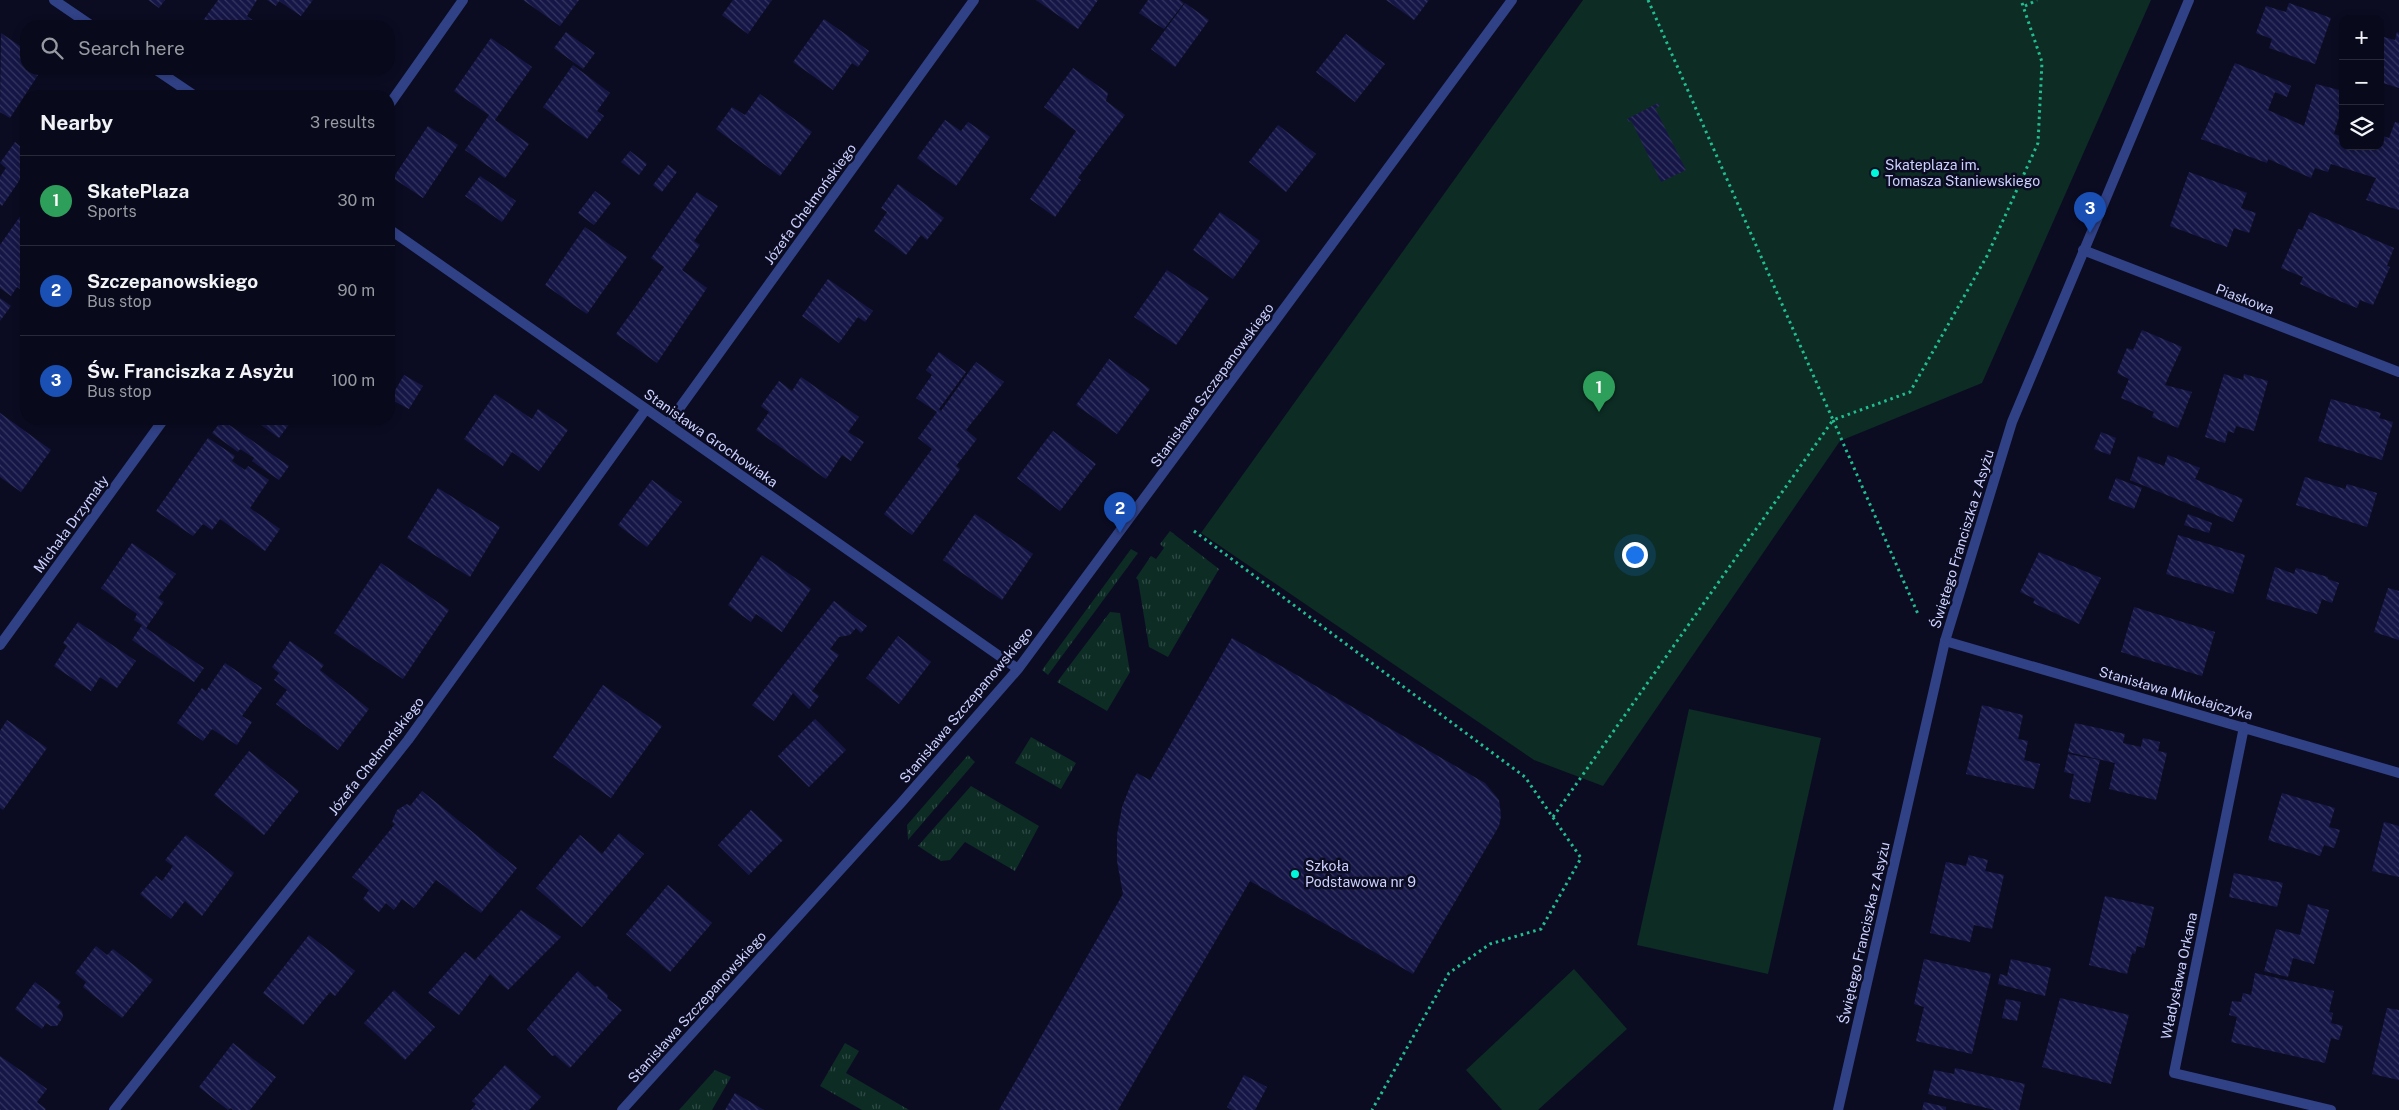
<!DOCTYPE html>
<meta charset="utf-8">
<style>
:root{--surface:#08091a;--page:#111223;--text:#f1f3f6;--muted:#989aa2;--line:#292a39;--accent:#d93025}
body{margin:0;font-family:"Public Sans",sans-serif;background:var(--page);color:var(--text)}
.controls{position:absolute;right:15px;top:15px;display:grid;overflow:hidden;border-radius:10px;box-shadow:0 2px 8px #0003}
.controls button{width:45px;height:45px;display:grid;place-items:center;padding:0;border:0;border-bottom:1px solid var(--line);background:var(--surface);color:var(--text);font:25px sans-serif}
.you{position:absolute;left:1634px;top:554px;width:18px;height:18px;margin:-12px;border:4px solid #fff;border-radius:50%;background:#1a73e8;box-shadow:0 0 0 8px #1a73e833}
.badge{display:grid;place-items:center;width:32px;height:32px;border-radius:50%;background:var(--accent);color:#fff;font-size:16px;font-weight:700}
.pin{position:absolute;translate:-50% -41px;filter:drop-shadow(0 1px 2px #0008)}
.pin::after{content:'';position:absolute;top:26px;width:18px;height:15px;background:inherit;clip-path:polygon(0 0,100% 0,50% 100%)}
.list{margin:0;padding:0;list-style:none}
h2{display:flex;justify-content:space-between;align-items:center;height:65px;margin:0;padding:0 20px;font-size:21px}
h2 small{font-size:16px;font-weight:400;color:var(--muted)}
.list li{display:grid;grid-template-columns:32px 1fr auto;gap:15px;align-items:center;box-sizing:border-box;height:90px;padding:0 20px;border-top:1px solid var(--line)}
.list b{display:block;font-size:19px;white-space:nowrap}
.list p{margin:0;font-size:16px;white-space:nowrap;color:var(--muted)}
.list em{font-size:16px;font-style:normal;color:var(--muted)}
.icon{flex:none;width:28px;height:28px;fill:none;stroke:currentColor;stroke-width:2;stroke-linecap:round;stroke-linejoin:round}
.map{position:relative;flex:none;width:2399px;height:1110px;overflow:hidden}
.search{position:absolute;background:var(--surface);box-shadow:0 2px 8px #0003;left:20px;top:20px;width:375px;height:55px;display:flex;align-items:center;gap:12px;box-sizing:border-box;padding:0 18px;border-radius:20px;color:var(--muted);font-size:19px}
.panel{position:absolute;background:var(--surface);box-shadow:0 2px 8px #0003;left:20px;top:90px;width:375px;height:335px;border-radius:20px}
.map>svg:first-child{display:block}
.grass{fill:url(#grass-tufts)}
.pitch{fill:#0d2c24}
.building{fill:url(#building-back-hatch)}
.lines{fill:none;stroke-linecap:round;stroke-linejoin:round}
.path{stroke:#22bd91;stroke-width:3;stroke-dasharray:2.5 4;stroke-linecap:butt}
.minor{stroke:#314186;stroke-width:10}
.tertiary{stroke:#314186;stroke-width:10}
.poi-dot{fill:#00f7d9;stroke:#0b0c22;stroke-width:2}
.labels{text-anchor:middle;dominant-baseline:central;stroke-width:5;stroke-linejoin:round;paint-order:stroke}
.poi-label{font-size:14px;fill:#ccd1ff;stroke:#0b0c22;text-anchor:start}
.street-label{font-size:14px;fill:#ccd1ff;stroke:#0b0c22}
</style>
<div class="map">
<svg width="2399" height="1110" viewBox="0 0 2399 1110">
<defs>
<pattern id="grass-tufts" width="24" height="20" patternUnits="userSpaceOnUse" patternTransform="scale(1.25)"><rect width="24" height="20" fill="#0d2c24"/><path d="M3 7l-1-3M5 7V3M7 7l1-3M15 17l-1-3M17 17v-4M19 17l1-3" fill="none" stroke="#2f4a45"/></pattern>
<pattern id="building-back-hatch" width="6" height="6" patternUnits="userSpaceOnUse" patternTransform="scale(1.25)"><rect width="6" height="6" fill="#151645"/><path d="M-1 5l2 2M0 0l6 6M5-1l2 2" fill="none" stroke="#363761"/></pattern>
</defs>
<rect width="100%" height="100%" fill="#0b0c22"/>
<path class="grass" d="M1170 531 1219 569 1168 657 1149 647 1138 580 1136 578 1151 556 1156 559 1164 548 1160 544Z
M1131 549 1138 553 1048 675 1042 670Z
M1110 612 1120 613 1130 672 1107 711 1057 682Z
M1031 737 1076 763 1061 789 1015 763Z
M968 755 975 762 908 840 907 825Z
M971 786 1039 826 1015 871 965 842 950 860 941 861 918 846Z
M845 1043 859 1051 846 1073 909 1110H862L820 1086Z
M715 1070 731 1077 712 1110H679Z"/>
<path class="pitch" d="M1583 0H2151L1982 383 1840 441 1603 786 1534 760 1201 533Z
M1689 709 1821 738 1768 974 1637 945Z
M1574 969 1627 1029 1538 1110H1502L1466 1070Z"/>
<path class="building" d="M148 0H165L159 8Z
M218 0H257L247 16 261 26H199Z
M267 0H313L301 16 279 1 276 6Z
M523 0H579L560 26Z
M733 0H772L748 34 722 15Z
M1036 0H1098L1078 29Z
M1148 0H1180L1184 3 1164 29 1139 13Z
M1386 0H1429L1414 20Z
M1185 3 1209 20 1175 67 1151 49Z
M2289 3 2331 18 2315 64 2269 48 2272 39 2256 33 2266 6 2286 12Z
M824 19 869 51 858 67 852 63 833 90 793 62Z
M566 32 595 53 583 69 554 48Z
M2397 32 2399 33V88L2380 82V36L2395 40Z
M1 33 26 50V69H42L10 118 0 112Z
M1346 34 1385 64 1355 102 1316 72Z
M491 38 532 67 495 120 529 144 505 178 465 150 489 115 454 91Z
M2235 63 2291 86 2287 97 2275 92 2268 110 2304 126 2316 84 2343 91V103L2334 134 2343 137V146H2380V135L2389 138 2395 122 2399 123V210L2366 200 2376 178 2331 164 2328 172 2315 168 2311 178 2268 159 2267 163 2201 139Z
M573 65 610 93 597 111 604 116 587 139 543 107Z
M1073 68 1108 93 1106 101 1125 115 1078 178 1081 180 1055 217 1030 199 1076 131 1044 107Z
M760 94 812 132 780 176 716 129 732 107 745 115Z
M1658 103 1660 106 1655 108 1686 170 1661 182 1631 120 1629 122 1627 119Z
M945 120 961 131 968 122 990 137 956 186 917 158Z
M1278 125 1316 154 1286 192 1249 162Z
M428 126 458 145 423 198 393 178Z
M15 142 26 151V175L23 180 21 178 2 206 0 204V177L6 168 0 163Z
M630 151 647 164 639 175 621 162Z
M668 165 677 172 662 192 653 185Z
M2189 172 2247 193 2241 208 2256 213 2249 233 2234 228 2227 247 2170 226Z
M480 176 516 201 502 222 465 196Z
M898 184 944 218 927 240 921 235 906 255 874 231 887 212 881 208Z
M595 191 611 203 594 225 578 213Z
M697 192 718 206 694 241 700 245 682 270 707 288 657 363 616 334 664 267 651 258Z
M26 208V293L17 287 11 296 0 288V245Z
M1220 212 1260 241 1233 279 1193 250Z
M2310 212 2394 248 2387 266 2390 267 2373 305 2360 300 2357 308 2325 295 2300 284 2303 277 2281 268 2298 229 2302 230Z
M585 227 627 257 587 314 545 285Z
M1167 270 1209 298 1176 345 1134 317Z
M828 279 873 311 865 322 858 317 839 343 802 316Z
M0 298 11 306 0 321Z
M2142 330 2182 347 2165 385 2192 392 2178 428 2152 417 2154 412 2121 398 2129 379 2117 373 2127 348 2133 350Z
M939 352 966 372 939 409 941 411 976 362 1004 382 966 430 977 439 956 466 960 469 912 535 884 514 932 449 918 438 937 412 916 398 932 375 926 370Z
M1109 359 1150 389 1117 434 1076 405Z
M2224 374 2243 380 2244 374 2268 381 2254 431 2236 426 2234 433 2228 431 2225 443 2205 437Z
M404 375 423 386 409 409 390 399Z
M801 377 859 417 848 432 864 442 851 461 842 455 826 479 756 430 769 412 761 406 779 381 792 391Z
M495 394 532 419 538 409 568 430 539 471 512 452 503 466 464 439Z
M2331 399 2381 413 2379 418 2393 422 2382 460 2318 441Z
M0 413 51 450 21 492 0 477Z
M253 419H293L279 438Z
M222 420 289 466 279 480 252 461 254 458 240 449 238 452 212 433Z
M1053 431 1096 464 1060 511 1017 478Z
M2101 432 2116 438 2110 455 2094 449Z
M208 438 235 456 232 461 245 470 248 466 269 480 250 508 280 529 265 551 220 519 212 530 203 524 193 536 156 511Z
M2168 455 2200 468 2195 479 2243 499 2233 522 2130 480 2138 456 2164 466Z
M2305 477 2345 489 2347 484 2377 493 2367 527 2296 505Z
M2116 478 2142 488 2134 509 2108 499Z
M652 480 682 502 647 547 618 525Z
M438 488 500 527 470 577 407 538Z
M975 514 1033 554 1002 600 943 560Z
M2188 514 2212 523 2209 533 2184 525Z
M2178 535 2245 555 2233 594 2166 574Z
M132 543 176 574 158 598 164 602 146 628 204 668 194 682 132 640 142 625 134 620 137 614 101 588Z
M2039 552 2101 578 2079 624 2033 603 2035 599 2020 592Z
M762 555 811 589 782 632 756 614 751 622 728 605Z
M381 563 449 610 403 679 334 633Z
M2275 567 2294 574 2296 568 2328 577V579L2339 583 2332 603 2322 599 2317 614 2266 599Z
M2388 588 2399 591V640L2374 632Z
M834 601 867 626 861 633 856 628 850 635 839 637 830 649 839 655 812 691 819 696 809 709 793 693 774 721 752 705Z
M2134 607 2215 632 2202 676 2121 652Z
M78 622 136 661 117 688 100 677 91 691 54 666 67 646 63 643Z
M898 636 931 662 899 704 866 678Z
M1232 638 1485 783 1499 800 1501 816 1499 826 1413 974 1250 881 1118 1110H999L1123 894 1117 861V835L1122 807 1131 784 1137 773 1150 780Z
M290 641 324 665 320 670 369 709 338 750 276 704 287 690 274 680 279 673 272 667Z
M225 663 262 688 242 716 252 722 237 745 212 729 203 741 177 723 202 688 206 691Z
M603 685 662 726 611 798 553 757Z
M1982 705 2023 715 2018 739 2028 741 2024 760 2040 764 2034 789 1966 774Z
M815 719 846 750 809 787 778 756Z
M7 720 47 748 3 810 0 808V731Z
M2075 723 2125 734 2123 743 2141 747 2143 738 2160 742 2158 751 2167 753 2156 800 2109 789 2115 763 2068 752Z
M249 751 299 791 264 835 214 795Z
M2068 754 2100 760 2090 803 2069 798 2074 774 2064 772Z
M422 791 517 868 481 913 436 880 414 908 402 899 394 910 386 903 379 912 363 899 369 890 352 877 395 824 392 822 397 810 407 804 410 806Z
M2282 793 2335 808 2329 827 2340 830 2334 848 2324 845 2320 856 2268 840Z
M751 810 783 840 749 875 718 845Z
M2384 822 2399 826V877L2372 871Z
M619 833 644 854 582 927 536 888 580 835 602 854Z
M186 835 234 873 202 916 185 901 171 919 140 894 156 876 162 881 173 866 165 860Z
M1969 855 1988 860 1985 871 2004 875 1992 929 1974 925 1970 942 1930 933 1946 862 1966 866Z
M2234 873 2283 883 2277 907 2229 897Z
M668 885 712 923 670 972 626 934Z
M2105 896 2154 907 2144 948 2137 946 2135 954 2132 953 2127 974 2089 965Z
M2308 904 2329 910 2314 964 2293 958 2288 977 2264 971 2276 929 2300 935Z
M521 910 561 937 508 990 490 974 459 1015 428 993 465 952 475 960Z
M309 935 355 971 335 996 330 992 303 1025 263 993Z
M96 946 107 955 113 949 153 980 122 1018 83 987 86 982 75 973Z
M1924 959 1991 974 1972 1054 1916 1041 1924 1007 1914 1004Z
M2011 959 2051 968 2045 996 1998 984 2000 974 2007 976Z
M578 971 595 987 598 986 608 995 607 998 622 1010 570 1068 555 1055 552 1056 527 1029Z
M2255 973 2334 991 2329 1012 2333 1013 2331 1023 2343 1026 2339 1040 2331 1038 2325 1063 2231 1042 2237 1017 2229 1015 2232 1001 2241 1002 2243 993 2251 995Z
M35 982 61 1002 57 1007 62 1011 63 1017 57 1026H51L46 1023 42 1029 15 1009Z
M394 990 435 1027 405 1060 364 1023Z
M2060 998 2129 1015 2111 1084 2042 1067Z
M2006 999 2021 1002 2017 1021 2002 1018Z
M2387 1008 2399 1010V1080L2372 1074Z
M233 1043 276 1077 250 1110H233L231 1108 228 1110 199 1087Z
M0 1056 47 1089 37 1102 46 1109 45 1110H0Z
M505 1065 541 1097 529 1110H471L476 1104 472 1101Z
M1955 1068 2025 1084 2019 1110H1995L1928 1094 1934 1070 1954 1074Z
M1244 1075 1267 1087 1255 1110H1232L1227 1107Z
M735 1093 764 1110H725Z
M1924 1102 1946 1107V1110H1922Z"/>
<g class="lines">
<path class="path" d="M1648 0 1833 420 1910 392 1987 256 2038 143 2042 62 2021 0
M2025 6 2037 0
M1833 420 1918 614
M1194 531 1525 777 1581 858 1541 929 1490 944 1449 973 1372 1110
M1553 817 1833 420"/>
<path class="minor" d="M54 0 92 26
M155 69 195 96
M389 105 463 0
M389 229 1018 669
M2083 250 2399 372
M668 424 974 0
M1945 641 2399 773
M0 645 164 419
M2244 727 2174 1073 2331 1110
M114 1110 408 740 646 409
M622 1110 901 803 1018 669 1512 0"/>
<path class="tertiary" d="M1838 1110 1945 641 2012 422 2189 0"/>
</g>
<g class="poi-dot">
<circle cx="1875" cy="173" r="5"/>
<circle cx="1295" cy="874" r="5"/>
</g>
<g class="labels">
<g class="poi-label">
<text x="1885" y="165">Skateplaza im.<tspan x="1885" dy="16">Tomasza Staniewskiego</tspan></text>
<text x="1305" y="866">Szkoła<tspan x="1305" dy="16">Podstawowa nr 9</tspan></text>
</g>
<g class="street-label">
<text transform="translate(810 204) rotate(-54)">Józefa Chełmońskiego</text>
<text transform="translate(2245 299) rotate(21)">Piaskowa</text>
<text transform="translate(1212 385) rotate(-54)">Stanisława Szczepanowskiego</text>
<text transform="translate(711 438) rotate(35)">Stanisława Grochowiaka</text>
<text transform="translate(71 524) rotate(-54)">Michała Drzymały</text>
<text transform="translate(1962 539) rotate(-73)">Świętego Franciszka z Asyżu</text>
<text transform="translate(2176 693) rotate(16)">Stanisława Mikołajczyka</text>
<text transform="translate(966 705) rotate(-50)">Stanisława Szczepanowskiego</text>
<text transform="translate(376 756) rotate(-52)">Józefa Chełmońskiego</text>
<text transform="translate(1864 933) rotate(-77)">Świętego Franciszka z Asyżu</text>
<text transform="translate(2179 976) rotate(-78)">Władysława Orkana</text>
<text transform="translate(697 1007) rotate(-48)">Stanisława Szczepanowskiego</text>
</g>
</g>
</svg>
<div class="controls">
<button>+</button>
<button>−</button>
<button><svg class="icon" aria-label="layers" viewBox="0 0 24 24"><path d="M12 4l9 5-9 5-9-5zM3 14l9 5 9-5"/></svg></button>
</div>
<div class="you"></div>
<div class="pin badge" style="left:1599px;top:412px;background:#2e9e5b">1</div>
<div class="pin badge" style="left:1120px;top:533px;background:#1a4fb4">2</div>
<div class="pin badge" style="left:2090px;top:233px;background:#1a4fb4">3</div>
<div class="search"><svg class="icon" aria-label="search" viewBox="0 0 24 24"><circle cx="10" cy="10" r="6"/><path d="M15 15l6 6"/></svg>Search here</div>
<section class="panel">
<h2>Nearby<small>3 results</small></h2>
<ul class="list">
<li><span class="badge" style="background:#2e9e5b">1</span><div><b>SkatePlaza</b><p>Sports</p></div><em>30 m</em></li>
<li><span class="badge" style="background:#1a4fb4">2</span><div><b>Szczepanowskiego</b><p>Bus stop</p></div><em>90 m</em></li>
<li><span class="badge" style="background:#1a4fb4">3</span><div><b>Św. Franciszka z Asyżu</b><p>Bus stop</p></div><em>100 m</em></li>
</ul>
</section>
</div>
